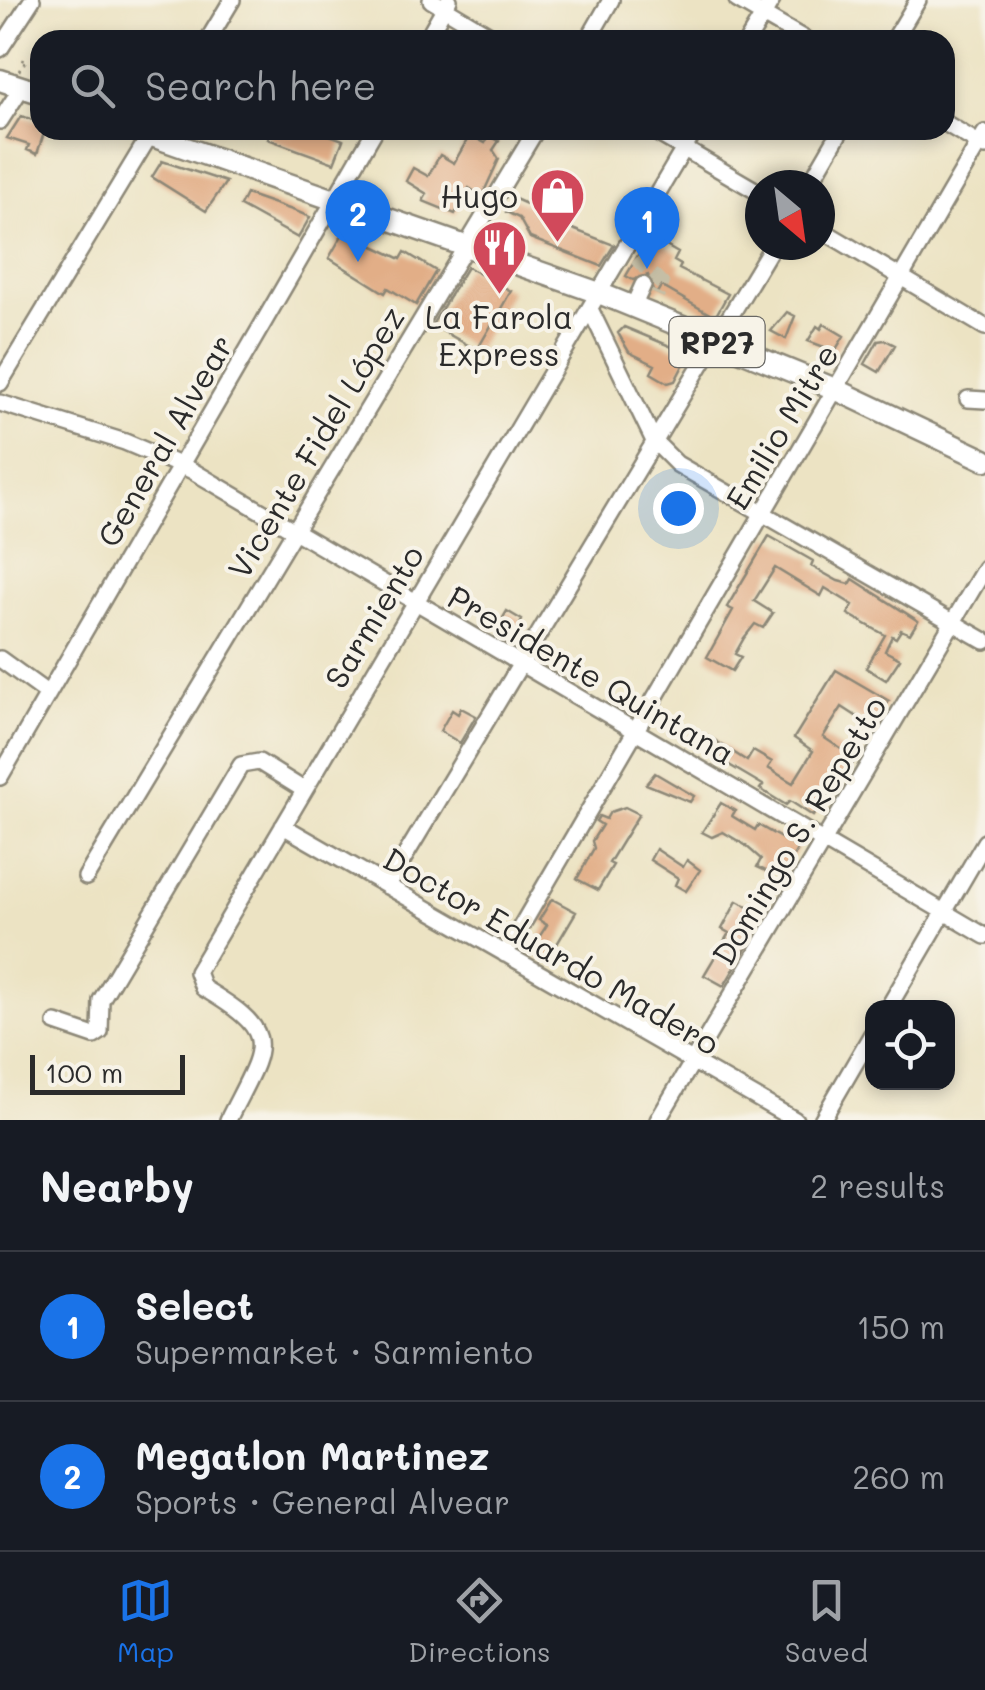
<!DOCTYPE html>
<meta charset="utf-8">
<style>
:root{--surface:#171b24;--page:#242831;--text:#f1f3f6;--muted:#9ea1a6;--line:#363941;--accent:#1a73e8}
body{margin:0;font-family:Mali,sans-serif;background:var(--page);color:var(--text)}
.controls{position:absolute;right:30px;bottom:30px;display:grid;overflow:hidden;border-radius:20px;box-shadow:0 5px 15px #0003}
.controls button{width:90px;height:90px;display:grid;place-items:center;padding:0;border:0;border-bottom:2px solid var(--line);background:var(--surface);color:var(--text);font:50px sans-serif}
.compass{position:absolute;left:745px;top:170px;width:90px;height:90px;border-radius:50%;background:var(--surface);box-shadow:0 5px 15px #0003;rotate:151deg}
.scale{position:absolute;left:30px;bottom:25px;width:155px;box-sizing:border-box;padding-left:10px;border:5px solid #2b2b2b;border-top:0;font-size:28px;line-height:35px;white-space:nowrap;color:#2b2b2b;-webkit-text-stroke:8px #f7f3e8;paint-order:stroke}
.you{position:absolute;left:678px;top:508px;width:35px;height:35px;margin:-25px;border:8px solid #fff;border-radius:50%;background:#1a73e8;box-shadow:0 0 0 15px #1a73e833}
.badge{display:grid;place-items:center;width:65px;height:65px;border-radius:50%;background:var(--accent);color:#fff;font-size:32px;font-weight:700}
.pin{position:absolute;translate:-50% -82px;filter:drop-shadow(0 2px 5px #0008)}
.pin::after{content:'';position:absolute;top:52px;width:35px;height:30px;background:inherit;clip-path:polygon(0 0,100% 0,50% 100%)}
.list{margin:0;padding:0;list-style:none}
h2{display:flex;justify-content:space-between;align-items:center;height:130px;margin:0;padding:0 40px;font-size:42px}
h2 small{font-size:32px;font-weight:400;color:var(--muted)}
.list li{display:grid;grid-template-columns:65px 1fr auto;gap:30px;align-items:center;box-sizing:border-box;height:150px;padding:0 40px;border-top:2px solid var(--line)}
.list b{display:block;font-size:38px;white-space:nowrap}
.list p{margin:0;font-size:32px;white-space:nowrap;color:var(--muted)}
.list em{font-size:32px;font-style:normal;color:var(--muted)}
.icon{flex:none;width:55px;height:55px;fill:none;stroke:currentColor;stroke-width:2;stroke-linecap:round;stroke-linejoin:round}
.map{position:relative;flex:none;width:985px;height:1120px;overflow:hidden}
.search{position:absolute;background:var(--surface);box-shadow:0 5px 15px #0003;left:30px;right:30px;top:30px;height:110px;display:flex;align-items:center;gap:25px;box-sizing:border-box;padding:0 35px;border-radius:30px;color:var(--muted);font-size:38px}
.sheet{height:430px;background:var(--surface)}
nav{display:flex;justify-content:space-around;align-items:center;box-sizing:border-box;height:140px;border-top:2px solid var(--line);background:var(--surface);font-size:28px;color:var(--muted)}
nav a{display:grid;justify-items:center;gap:5px}
nav .on{color:var(--accent)}
.map>svg:first-child{display:block}
.building{fill:#e2ae87}
.lines{fill:none;stroke-linecap:round;stroke-linejoin:round}
.minor-tunnel{stroke:#c5bea5;stroke-width:15;stroke-dasharray:15 8;stroke-linecap:butt}
.minor-casing{stroke:#8c8777;stroke-width:20}
.major-casing{stroke:#8c8777;stroke-width:25}
.path{stroke:#8c8777;stroke-width:2.5;stroke-dasharray:2.5 8;stroke-linecap:butt}
.minor{stroke:#fff;stroke-width:15}
.major{stroke:#fff;stroke-width:20}
.labels{text-anchor:middle;dominant-baseline:central;stroke-width:8;stroke-linejoin:round;paint-order:stroke}
.shield{fill:#f7f3e8;stroke:#686764;stroke-width:2.5}
.shield-label{font-size:30px;font-weight:bold;fill:#2b2b2b}
.poi-label{font-size:32px;fill:#2b2b2b;stroke:#f7f3e8;text-anchor:end}
.street-label{font-size:32px;fill:#2b2b2b;stroke:#f7f3e8}
</style>
<div class="map">
<svg width="985" height="1120" viewBox="0 0 985 1120">
<rect width="100%" height="100%" fill="#f7f3e8"/>
<filter id="ink" filterUnits="userSpaceOnUse"><feTurbulence type="fractalNoise" baseFrequency=".01" numOctaves="2"/><feDisplacementMap in="SourceGraphic" scale="20" xChannelSelector="R" yChannelSelector="G"/><feConvolveMatrix kernelMatrix="1 2 1 2 8 2 1 2 1" color-interpolation-filters="sRGB"/></filter>
<filter id="wash" filterUnits="userSpaceOnUse"><feTurbulence type="fractalNoise" baseFrequency=".0048" numOctaves="4" result="noise"/><feDisplacementMap in="SourceGraphic" scale="40" xChannelSelector="R" yChannelSelector="G"/><feGaussianBlur stdDeviation="2.25" result="paint"/><feColorMatrix in="noise" values="0 0 0 0 0 0 0 0 0 0 0 0 0 0 0 0 0 1.4 0 .05"/><feComposite in="paint" operator="in"/></filter>
<g filter="url(#wash)">
<rect width="100%" height="100%" fill="#ece3c3"/>
<g id="blocks">
<path class="building" d="M21 116 40 122V130H45L37 154 27 150 29 145 7 138Z
M271 130H316L343 140 334 163 268 139Z
M470 135 485 143 489 136 499 141 493 150 499 159 482 196 469 188 455 214 423 201 427 194 406 181 413 168 428 176 440 155 454 163Z
M162 161 226 182 206 211 152 177Z
M246 194 298 212 310 217 298 238 240 206Z
M513 198 542 211 539 216 614 245 601 266 530 238 519 218 506 212Z
M344 232 401 259 405 252 436 271 416 305 388 288 385 293 329 258Z
M649 236 678 253 674 261 681 265 679 269 728 294 715 317 661 286 657 293 653 291 648 275 633 280 626 276Z
M467 267 511 291 477 350 432 325Z
M787 312 795 316 786 339 771 331Z
M824 324 844 336 835 351 808 341 817 326 821 329Z
M624 327 689 354 675 381 668 383 651 373 655 365 629 352 618 333Z
M885 340 895 345 879 372 865 364 878 341Z
M769 536 813 561 811 566 838 581 850 584 853 579 918 621 910 634 901 630 896 638 892 636 885 651 900 659 886 680 866 668 885 635 848 614 853 605 825 588 821 596 775 568 754 601 773 613 763 628 755 624 744 638 735 654 741 657 732 671 707 657 733 610 727 607Z
M507 611 522 620 514 638 497 628Z
M836 670 889 701 873 727 842 707 823 737 856 759 813 816 790 801 786 805 760 789 763 785 697 746 705 734 747 761 753 751 772 762 768 768 793 783 813 751 794 738Z
M461 708 476 716 460 743 440 731 452 710 458 714Z
M655 773 694 796 690 802 646 784Z
M721 803 735 811 732 816 755 830 758 825 798 848 786 868 776 864 770 873 757 867 761 859 745 845 723 832 712 837 702 832Z
M625 807 639 814 609 863 613 865 598 890 577 879 594 848 592 841 602 825 596 821 599 816 606 819 610 812Z
M656 849 683 867 687 860 700 870 686 891 675 885 678 878 650 860Z
M552 899 576 912 547 961 530 951 547 925 539 920Z
M737 901 758 912 749 926 757 930 724 986 704 975 729 933 722 929Z"/>
</g>
</g>
<g filter="url(#ink)">
<use href="#blocks" fill-opacity="0" stroke="#8c8777" stroke-width="2.5"/>
<g class="lines">
<path class="minor-tunnel" d="M636 258 662 284 657 295"/>
<defs>
<path id="minor" d="M431 0 498 40
M737 0 806 40
M208 40 232 0
M426 40 449 0
M588 40 611 0
M748 40 772 0
M894 40 918 0
M0 49 32 0
M0 121 22 87
M945 123 985 147
M652 130 760 193
M809 185 841 130
M820 229 985 327
M633 307 643 285
M590 309 654 441 677 464 985 641
M0 383 153 130
M968 399 985 400
M0 403 125 442 191 470 985 936
M0 659 47 693
M0 777 375 130
M283 826 795 1120
M86 877 536 130
M387 886 773 245
M505 954 985 133
M888 1008 985 842
M56 1023 94 1036 100 1032 101 1000 241 765 259 762 304 790
M228 1120C265 1045 283 1035 203 988L197 972 695 130
M658 1120 985 568
M822 1120 872 1034"/>
<path id="major" d="M0 80 40 93
M135 130 599 293 835 389 985 460"/>
</defs>
<use href="#minor" class="minor-casing"/>
<use href="#major" class="major-casing"/>
<path class="path" d="M24 63 40 69
M19 71 26 54"/>
<use href="#minor" class="minor"/>
<use href="#major" class="major"/>
</g>
</g>
<defs>
<symbol id="shop-pin" viewBox="-11 -11 22 30"><path d="M0 17L-7.5 6A9.5 9.5 0 1 1 7.5 6Z" fill="#d1495b" stroke="#f7f3e8"/><path d="M-5-2.5h2.3a2.7 3.5 0 0 1 5.4 0H5L5.5 6h-11ZM-1.5-2.5h3a1.5 2.3 0 0 0-3 0Z" fill="#fff"/></symbol>
<symbol id="restaurant-pin" viewBox="-11 -11 22 30"><path d="M0 17L-7.5 6A9.5 9.5 0 1 1 7.5 6Z" fill="#d1495b" stroke="#f7f3e8"/><path d="M-5-6h1v4h1v-4h1v4h1v-4h1v5L-1.5 .5V6h-2V.5L-5-1ZM5-6V6H3V1.5H1.5Q1.5-4 5-6Z" fill="#fff"/></symbol>
</defs>
<g fill-rule="evenodd">
<use href="#shop-pin" x="526" y="164" width="63" height="86"/>
<use href="#restaurant-pin" x="468" y="216" width="63" height="86"/>
</g>
<g class="labels">
<rect class="shield" x="669.5" y="317" width="95" height="50" rx="8"/>
<g class="shield-label">
<text x="717" y="342">RP27</text>
</g>
<g class="poi-label">
<text x="518" y="195">Hugo</text>
<text x="499" y="316" text-anchor="middle">La Farola<tspan x="499" dy="37">Express</tspan></text>
</g>
<g class="street-label">
<text transform="translate(781 426) rotate(-59)">Emilio Mitre</text>
<text transform="translate(164 440) rotate(-60)">General Alvear</text>
<text transform="translate(315 442) rotate(-59)">Vicente Fidel López</text>
<text transform="translate(373 616) rotate(-59)">Sarmiento</text>
<text transform="translate(592 674) rotate(30)">Presidente Quintana</text>
<text transform="translate(798 830) rotate(-59)">Domingo S. Repetto</text>
<text transform="translate(552 950) rotate(30)">Doctor Eduardo Madero</text>
</g>
</g>
</svg>
<div class="controls">
<button><svg class="icon" aria-label="locate" viewBox="0 0 24 24"><circle cx="12" cy="12" r="6"/><path d="M12 2v4M12 18v4M2 12h4M18 12h4"/></svg></button>
</div>
<svg class="compass" viewBox="-18 -18 36 36"><path d="M0-13l5 13h-10z" fill="#e53935"/><path d="M0 13l5-13h-10z" fill="#9ea1a6"/></svg>
<div class="scale">100 m</div>
<div class="you"></div>
<div class="pin badge" style="left:647px;top:269px">1</div>
<div class="pin badge" style="left:358px;top:262px">2</div>
<div class="search"><svg class="icon" aria-label="search" viewBox="0 0 24 24"><circle cx="10" cy="10" r="6"/><path d="M15 15l6 6"/></svg>Search here</div>
</div>
<section class="sheet">
<h2>Nearby<small>2 results</small></h2>
<ul class="list">
<li><span class="badge">1</span><div><b>Select</b><p>Supermarket · Sarmiento</p></div><em>150 m</em></li>
<li><span class="badge">2</span><div><b>Megatlon Martinez</b><p>Sports · General Alvear</p></div><em>260 m</em></li>
</ul>
</section>
<nav>
<a class="on"><svg class="icon" aria-label="map" viewBox="0 0 24 24"><path d="M3 6l6-2 6 2 6-2v14l-6 2-6-2-6 2zM9 4v14M15 6v14"/></svg>Map</a>
<a><svg class="icon" aria-label="directions" viewBox="0 0 24 24"><path d="M12 3l9 9-9 9-9-9zM9 14v-3h6M13 9l2 2-2 2"/></svg>Directions</a>
<a><svg class="icon" aria-label="saved" viewBox="0 0 24 24"><path d="M7 4h10v16l-5-4-5 4z"/></svg>Saved</a>
</nav>
